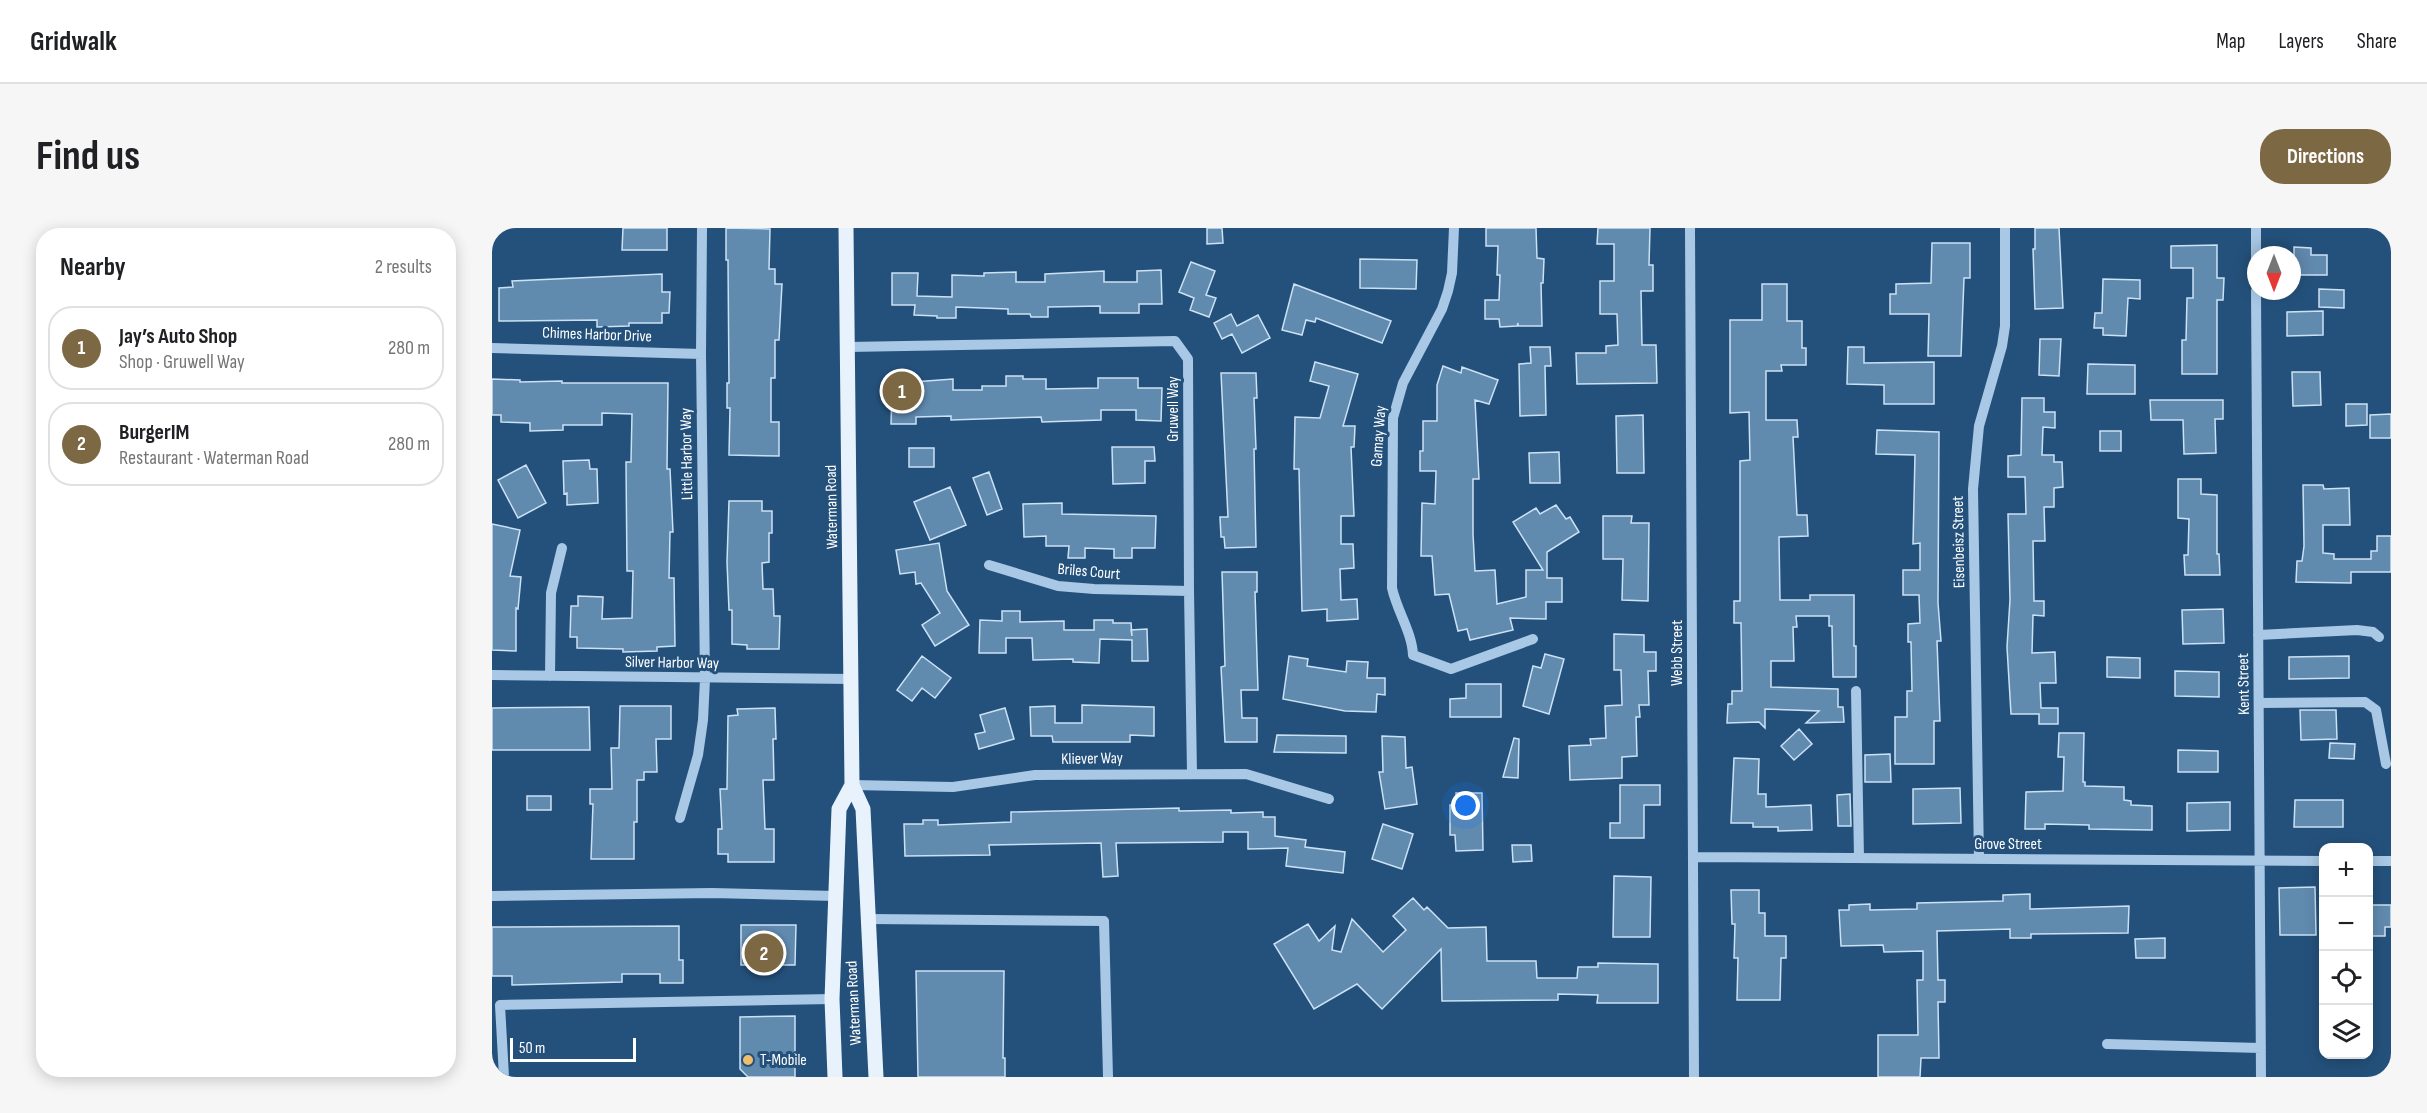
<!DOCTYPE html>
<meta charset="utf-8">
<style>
:root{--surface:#fff;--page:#f6f6f6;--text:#202124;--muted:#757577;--line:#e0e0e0;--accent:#7d6844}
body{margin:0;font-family:"Sofia Sans Condensed",sans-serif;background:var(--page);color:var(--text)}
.controls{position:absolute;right:18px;bottom:18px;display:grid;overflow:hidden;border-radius:12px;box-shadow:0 3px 15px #0003}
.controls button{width:54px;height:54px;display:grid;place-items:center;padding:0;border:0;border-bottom:2px solid var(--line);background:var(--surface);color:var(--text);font:30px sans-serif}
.compass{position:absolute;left:1755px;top:18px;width:54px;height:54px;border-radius:50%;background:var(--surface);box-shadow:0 3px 15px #0003;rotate:180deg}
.scale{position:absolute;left:18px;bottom:15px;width:126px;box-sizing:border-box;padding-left:6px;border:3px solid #fff;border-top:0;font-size:16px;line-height:21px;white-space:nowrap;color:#fff;-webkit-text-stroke:4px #24517b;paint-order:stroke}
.you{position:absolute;left:974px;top:578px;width:21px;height:21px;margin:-15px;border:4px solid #fff;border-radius:50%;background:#1a73e8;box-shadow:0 0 0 9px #1a73e833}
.badge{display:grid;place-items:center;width:39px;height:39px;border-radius:50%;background:var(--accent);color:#fff;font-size:20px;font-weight:700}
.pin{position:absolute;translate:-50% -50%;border:3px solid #fff;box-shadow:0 2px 6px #0006}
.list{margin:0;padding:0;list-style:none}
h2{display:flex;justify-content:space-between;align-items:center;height:78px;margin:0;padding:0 24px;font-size:26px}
h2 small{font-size:20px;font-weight:400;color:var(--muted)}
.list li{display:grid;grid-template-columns:39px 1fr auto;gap:18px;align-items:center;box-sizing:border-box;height:84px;margin:0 12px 12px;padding:0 12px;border:2px solid var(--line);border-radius:24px}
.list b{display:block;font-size:22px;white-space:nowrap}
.list p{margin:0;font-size:20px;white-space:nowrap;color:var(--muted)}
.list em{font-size:20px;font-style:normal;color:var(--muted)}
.icon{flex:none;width:33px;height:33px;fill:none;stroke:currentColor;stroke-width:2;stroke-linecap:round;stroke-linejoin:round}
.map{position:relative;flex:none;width:1899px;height:849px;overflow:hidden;border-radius:24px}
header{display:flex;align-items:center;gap:36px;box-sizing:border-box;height:84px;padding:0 30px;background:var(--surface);border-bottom:2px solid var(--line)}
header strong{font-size:28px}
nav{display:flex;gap:33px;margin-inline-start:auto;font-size:21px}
.intro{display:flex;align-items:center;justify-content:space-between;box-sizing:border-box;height:144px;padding:0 36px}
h1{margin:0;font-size:42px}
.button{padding:15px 27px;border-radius:24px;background:var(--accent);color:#fff;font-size:21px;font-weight:700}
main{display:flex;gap:36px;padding:0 36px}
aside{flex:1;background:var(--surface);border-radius:24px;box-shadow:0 3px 15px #0003}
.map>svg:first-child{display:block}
.building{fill:#618aaf;stroke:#cbe1f4;stroke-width:1.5}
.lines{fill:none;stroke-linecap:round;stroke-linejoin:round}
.minor{stroke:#a8c8e5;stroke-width:10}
.major{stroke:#e8f2fc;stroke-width:15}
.poi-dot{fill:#efbe6c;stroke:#24517b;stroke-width:2}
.labels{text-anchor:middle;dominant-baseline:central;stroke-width:6;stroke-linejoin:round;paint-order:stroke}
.street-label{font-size:16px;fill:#fff;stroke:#24517b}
.poi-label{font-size:16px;fill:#fff;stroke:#24517b;text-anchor:start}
</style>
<header>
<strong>Gridwalk</strong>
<nav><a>Map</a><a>Layers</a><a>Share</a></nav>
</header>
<div class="intro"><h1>Find us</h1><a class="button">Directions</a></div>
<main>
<aside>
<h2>Nearby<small>2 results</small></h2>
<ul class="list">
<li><span class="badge">1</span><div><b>Jay’s Auto Shop</b><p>Shop · Gruwell Way</p></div><em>280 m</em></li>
<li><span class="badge">2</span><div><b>BurgerIM</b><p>Restaurant · Waterman Road</p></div><em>280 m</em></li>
</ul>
</aside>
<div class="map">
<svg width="1899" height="849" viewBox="0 0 1899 849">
<rect width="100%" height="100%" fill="#24517b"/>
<path class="building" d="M131 0H175V22H130Z
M234 0 278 1 277 41H283V56H290L287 112H283V150H279V194H287V228L237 227 238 180H235V155H237L236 32H234Z
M715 0H730L731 15 715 16Z
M994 0H1044L1045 30 1052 31 1051 55H1049L1050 98H1026V95L1025 98 1008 99 1007 91H993V72H1007L1008 47H1005L1006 18H994Z
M1106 0H1158L1157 37H1161V63H1149L1150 117H1164L1165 155 1085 156 1084 125H1114V118L1126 117 1125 86H1108V53H1122V16H1105Z
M1543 0H1567L1571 80 1543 81 1541 21H1543Z
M1440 15H1478V50H1472L1469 128H1436L1437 86H1398V66H1404V56L1439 55Z
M1725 17V50H1732L1731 72H1725V146H1690V112H1694L1695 70H1701V40H1679V18Z
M1802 19 1819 20V27H1835V47H1802Z
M868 31 925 32 924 61 868 60Z
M699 34 723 43 714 67 724 70 717 89 698 82 702 70 687 64Z
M669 42 670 76H647V85H608V78L556 79V89H539L538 86H516V81L464 79V90H445V88L422 87 423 77H400V45H426L425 68 460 69V47L492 48V45L524 44V54H553V46L612 43V54H645V43Z
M170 46V64H178L177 85H170V95H137V98L105 99V92L7 93V60L21 59 20 53Z
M1611 51 1648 52V71L1636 70 1634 108 1611 107V100H1602L1603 85H1610Z
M802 56 899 93 890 115 824 90 823 94 814 92 810 107 790 102Z
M1270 56H1295V93H1310V120H1314V137H1289L1290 143H1274V192H1305L1306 209H1301L1305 287H1315L1316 308 1287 309 1288 372H1318V367H1362V418H1364V449H1341L1340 398H1337V388H1304L1305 399H1301L1302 433H1279V459L1346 461V479H1351L1352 494 1314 495 1327 483 1273 481V500L1267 494 1235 495 1236 476H1240V463H1250L1249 395H1242V373H1248V233L1258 232 1257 184 1238 185V92H1270Z
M1827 61 1852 62V80L1827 79Z
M1831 83V107L1795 108V84Z
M739 86 745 98 766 87 778 110 750 125 740 106 730 111 722 95Z
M1548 111H1569L1567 148 1547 147Z
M1038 119H1058L1059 138H1053L1054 187 1028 188 1027 136 1039 135Z
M1356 119H1372V135L1442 134V176H1392V157L1355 156Z
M823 134 866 146 851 198H863L862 219H859L862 288H849V316H861L862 340 848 341 849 372 865 371 866 391 835 393V381L810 383 807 241H802L803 189 828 190 837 158 818 153Z
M1596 136 1643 137V166H1595Z
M951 138 969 145 970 139 1006 152 997 176 983 172 987 251H981V306L983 343 1003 342 1005 376 1034 369V342H1051L1021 294 1044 280 1048 286 1064 277 1074 291 1078 289 1087 304 1055 324V350H1070V374H1054V391L1018 390 1021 402 978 412 975 401 966 403 957 366 943 367 940 328H929L930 275 943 276 944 243H928V223H931V193H945V157Z
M1800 144H1828L1829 177 1801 178Z
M729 145H764L765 170H762L764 221H762L764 319 733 320 732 309H729L728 289H736Z
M514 148H531V151H554V161L606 160V150H646V160H670L669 193 644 192V182H609V192L550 194 549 189 459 192V188L424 189V196H399L400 163 421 162V154L461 151V162H490V158H514Z
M0 151 28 152V154L70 153V155H176L175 241H178L181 304H178L177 350H182L183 418 165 419V423L131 424V421L85 420V409H78L79 378H86V368L111 369 110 391 140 390 141 343H135L134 234H139L140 186 110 185V197H71V202L38 203V195L9 194V187H0Z
M1530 170H1552V184H1563V200L1551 199 1550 227H1562V234H1570L1571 259 1562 260V279H1552L1553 313H1541L1542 373H1552V388L1541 387 1540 425 1563 424 1564 455H1548L1549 480H1566V496H1547V486H1519L1515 419 1518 372 1516 286H1534L1533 249H1516V228L1529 227Z
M1658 172H1731V191H1723L1724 225 1692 226 1691 192H1659Z
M1854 176H1875V197L1854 198Z
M1899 186V210H1878V187Z
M1151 187 1152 245H1125L1124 188Z
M1385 202 1447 204 1446 375 1449 413H1445L1448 493H1442V536H1403V489H1415V463H1420L1419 414H1416V396L1428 395 1427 367H1411V342H1428V315L1421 316 1423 227 1384 226Z
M1608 203H1629V223H1608Z
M620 219H662L663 233H653V255L621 256Z
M417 220H442V239H417Z
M1067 224 1068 255H1038L1037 225Z
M97 232 98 241H105L106 275 75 277V265L72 266 71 233Z
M34 237 54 275 26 290 6 252Z
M497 244 510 281 495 287 481 250Z
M1686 251H1709V266L1725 267V326H1727L1728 347H1693L1692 327H1696L1697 291 1686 290Z
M1811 257H1831L1832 261 1857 260 1858 297H1831V325L1842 326V331H1879V323H1885V308H1899V344H1859V355L1804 354 1805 333H1810L1812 318Z
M458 259 474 297 438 312 422 274Z
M237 273H270V283H280V305H277V334L270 335 271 361H281L282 388H288L287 421H255V417L240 416V382H237L235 334Z
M570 275V286L664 288 663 320H640V330H622V321L593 320V330H576L577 318H554V308L532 309 531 276Z
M1111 288H1140L1139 295H1157L1156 373 1130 372 1131 331H1111Z
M0 296 28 302 18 348 29 349 26 381 24 380V423L0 422Z
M447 315 455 363 477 397 443 418 430 397 448 385 429 355 424 356 423 344 408 346 404 322Z
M730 344H765V364H763L766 462H749L750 490H765V514H733L729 439 733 438Z
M1731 381 1732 415 1691 416 1690 382Z
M510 383H528V394L572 393V402H602V392H621V395H639L640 408 639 402 655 401 656 433H640V412L608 411 607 435 581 434V431L541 432 540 410H514V425H487L488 392 510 393Z
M1122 406 1152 407V424H1164V443H1156L1157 477H1147L1148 489H1144L1145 528 1130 529V550L1078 552 1077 518 1099 517 1098 511 1114 510 1113 478 1130 477 1129 442H1122Z
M1053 426 1072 431 1057 486 1031 478 1041 438 1049 440Z
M430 428 459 450 443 470 430 460 420 473 405 462Z
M797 428 816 431 815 438 854 444 855 433 876 434 875 450H893V467L885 466 884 484 853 483 791 471Z
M1857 428V450L1797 451V429Z
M1615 429 1648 430V450L1615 449Z
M1683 443 1727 444V469L1683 468Z
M974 456H1009V489H958V471L974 470Z
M590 477 662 479V508L638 507V514H561L560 508H539L538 479 563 478V495H590Z
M128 478H179V511H164L165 544H152V552H145V594H142V631H99L101 576H98V561H120L119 520H127Z
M97 479 98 522H0V480Z
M283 480 284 511H281L282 552H271L273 601H282V634H236V626H226V601H230L228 561H235L236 488 246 487 245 481Z
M513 480 522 511 487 521 483 506 493 504 488 487Z
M1808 482H1844L1845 511 1809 512Z
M1307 501 1320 516 1302 532 1289 518Z
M1567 505H1592L1591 554H1593V558L1632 559V572L1639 573V577L1660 578V602L1597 601V597L1553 596V601H1533L1534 564 1571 563 1572 529H1566Z
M785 507 854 508V525L782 524Z
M890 508 913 509 914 540 920 539 925 576 893 581 887 544H891Z
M1022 510 1027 511 1026 550 1011 549Z
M1838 515 1863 516 1862 531 1837 530Z
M1686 522 1726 523V544H1686Z
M1398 526 1399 554H1373V527Z
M1242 530 1267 531 1266 566H1274V579L1319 577 1320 602 1286 603V599H1261V595H1239Z
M1128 557H1168V577H1152V610H1118V595H1128Z
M1468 560 1469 595 1421 596V561Z
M964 565H990L991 622 964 623 963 607H958V577H964Z
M1358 566 1359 598H1346L1345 567Z
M35 568H59V582H35Z
M1803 572H1851V599H1802Z
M1738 574V602L1695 603V575Z
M687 580V583L739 582V585L771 584V589H783V608L814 612 813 619 853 624 851 645 794 638 796 620 756 621V604H731V614L624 615 626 648 611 649 609 615 497 617 498 627 413 628 412 596H431V592H446V597L519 594V584Z
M891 596 921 606 910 641 880 631Z
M1020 617H1039L1040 633 1021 634Z
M1122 648 1159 649 1158 709H1121Z
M1823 659 1824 707H1788L1787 660Z
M1239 662H1267V685H1273V708H1294V730H1289L1288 772H1245L1246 730H1242L1243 696H1240Z
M1538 666V681L1637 678 1636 705 1539 706V710H1518V701L1445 703 1446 752H1453V774H1446L1447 830H1429L1428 849H1386V807H1426L1425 752H1431V723L1392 724 1391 717 1349 718 1347 682H1357V677L1378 676V682L1425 681V675L1511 673V667Z
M921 670 932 682 935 679 956 700 994 699 995 733H1044L1045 750H1085L1086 739H1106V735L1166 736V775H1105L1106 767 1066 766V772L950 773 949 721 890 781 865 756 822 781 782 716 816 696 827 713 843 698 840 722 849 724 860 691 891 724 914 702 901 688Z
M1876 677H1899V699H1893V708H1876Z
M249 697H304L303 737H249Z
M187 698V732H191V755H168V746H130V754L20 757V748H0V699Z
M1673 710V730H1644L1643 711Z
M424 743H512L511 830H513V849H426Z
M303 788V849H256L248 841V789Z"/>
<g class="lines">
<path class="minor" d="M962 0 960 45 956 63 950 81 911 155 901 190 900 360C905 383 920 404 921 427L959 441 1041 411
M1198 0 1202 849
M1764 0V33
M1764 63 1769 849
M356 119 683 113 696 131 697 363 700 545
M0 120 209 126
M497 337 566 358 602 361 697 363
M1766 407 1865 402 1881 404 1887 409
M0 447 360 451
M58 448 59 365 70 320
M1364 463 1367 630
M1767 475 1873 474 1884 482 1894 536
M360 557 461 559 543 547 754 546 837 571
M188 590 206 527 211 492 213 451 209 126 210 0
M1201 629 1832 633
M1487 631 1481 261 1487 198 1510 118 1513 98V0
M1876 633H1899
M0 668 220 665 344 668
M377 691 612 693 616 849
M1615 816 1769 820
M12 849 8 777 340 771"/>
<path class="major" d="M354 0 360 557 371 581 384 849
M343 849 340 771 347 581 360 557"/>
</g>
<circle class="poi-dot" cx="256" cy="832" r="6"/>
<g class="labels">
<g class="street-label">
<text transform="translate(105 107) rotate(2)">Chimes Harbor Drive</text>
<text transform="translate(681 181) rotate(-90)">Gruwell Way</text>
<text transform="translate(887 208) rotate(-86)">Gamay Way</text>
<text transform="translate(195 226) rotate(-91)">Little Harbor Way</text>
<text transform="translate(340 279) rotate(-91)">Waterman Road</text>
<text transform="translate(1467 314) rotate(-91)">Eisenbeisz Street</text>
<text transform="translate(597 344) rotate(5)">Briles Court</text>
<text transform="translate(1185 425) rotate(-90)">Webb Street</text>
<text transform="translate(180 435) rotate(1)">Silver Harbor Way</text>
<text transform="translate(1752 456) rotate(-91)">Kent Street</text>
<text transform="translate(600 531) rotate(-1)">Kliever Way</text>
<text x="1516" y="616">Grove Street</text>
<text transform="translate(362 775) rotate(-93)">Waterman Road</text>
</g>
<g class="poi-label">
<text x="268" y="832">T-Mobile</text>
</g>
</g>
</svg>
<div class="controls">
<button>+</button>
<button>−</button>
<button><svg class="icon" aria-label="locate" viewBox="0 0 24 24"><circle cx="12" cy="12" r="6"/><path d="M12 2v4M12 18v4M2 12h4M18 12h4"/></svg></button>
<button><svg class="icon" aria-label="layers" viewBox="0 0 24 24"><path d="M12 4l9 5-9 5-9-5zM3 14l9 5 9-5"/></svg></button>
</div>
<svg class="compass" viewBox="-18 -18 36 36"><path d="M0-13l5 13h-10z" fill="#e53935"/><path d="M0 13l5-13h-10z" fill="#757577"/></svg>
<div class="scale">50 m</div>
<div class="you"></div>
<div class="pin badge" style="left:410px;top:163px">1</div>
<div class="pin badge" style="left:272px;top:725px">2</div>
</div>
</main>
